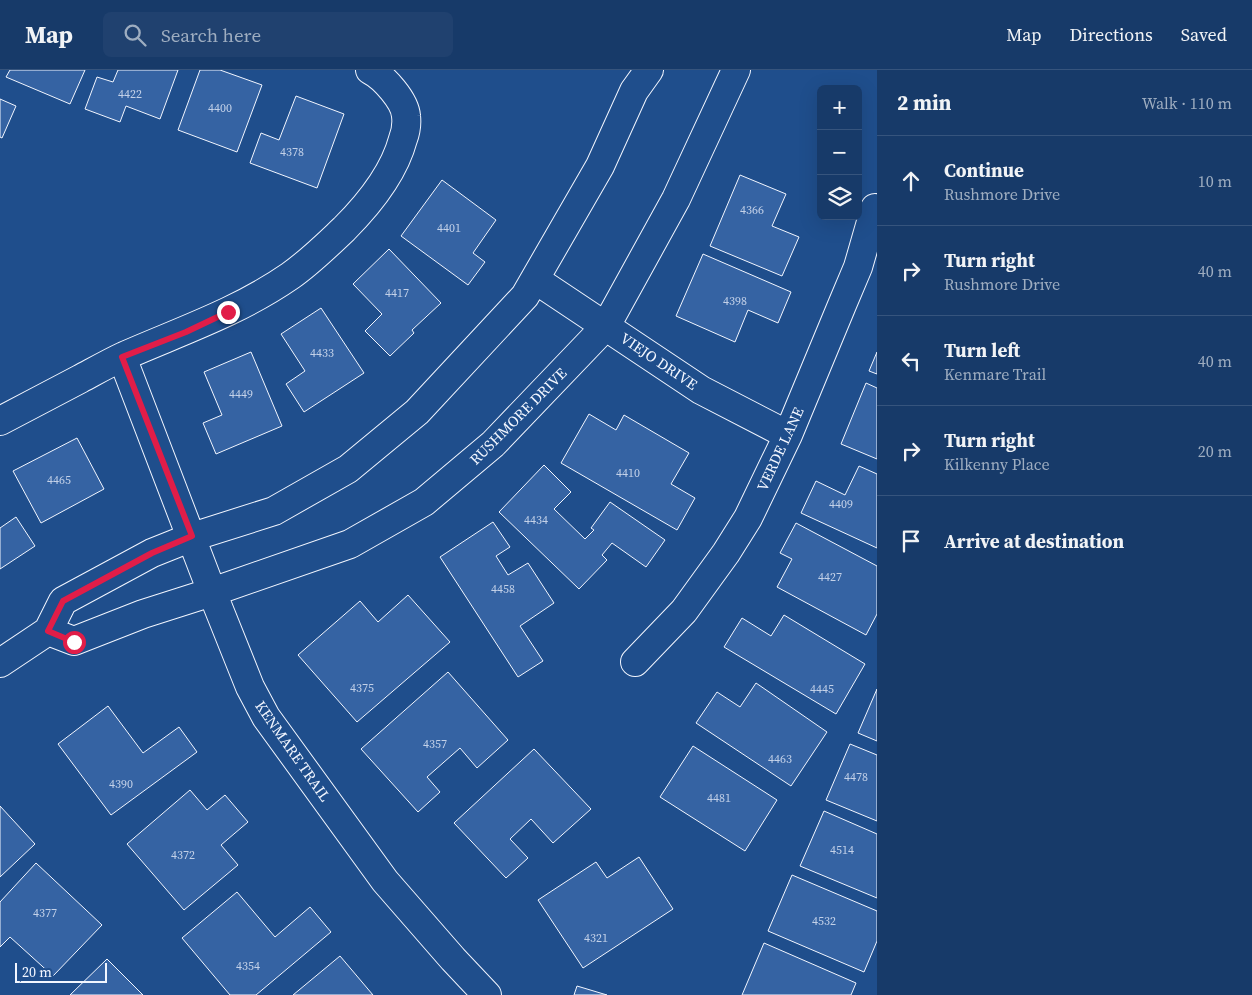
<!DOCTYPE html>
<meta charset="utf-8">
<style>
:root{--surface:#173a69;--page:#20416f;--text:#f1f3f6;--muted:#9eadc0;--line:#36547d}
body{margin:0;font-family:"Source Serif 4",serif;background:var(--page);color:var(--text)}
.controls{position:absolute;right:15px;top:15px;display:grid;overflow:hidden;border-radius:8px;box-shadow:0 5px 20px #0002}
.controls button{width:45px;height:45px;display:grid;place-items:center;padding:0;border:0;border-bottom:1px solid var(--line);background:var(--surface);color:var(--text);font:25px sans-serif}
.scale{position:absolute;left:15px;bottom:12px;width:92px;box-sizing:border-box;padding-left:5px;border:2px solid #f2f6ff;border-top:0;font-size:14px;line-height:18px;white-space:nowrap;color:#f2f6ff;-webkit-text-stroke:4px #1f4e8c;paint-order:stroke}
.stop{position:absolute;width:15px;height:15px;margin:-11px;border:4px solid #e11d48;border-radius:50%;background:#fff}
.stop.end{background:#e11d48;border-color:#fff;box-shadow:0 1px 5px #0008}
.list{margin:0;padding:0;list-style:none}
h2{display:flex;justify-content:space-between;align-items:center;height:65px;margin:0;padding:0 20px;font-size:21px}
h2 small{font-size:16px;font-weight:400;color:var(--muted)}
.list li{display:grid;grid-template-columns:32px 1fr auto;gap:15px;align-items:center;box-sizing:border-box;height:90px;padding:0 20px;border-top:1px solid var(--line)}
.list b{display:block;font-size:19px;white-space:nowrap}
.list p{margin:0;font-size:16px;white-space:nowrap;color:var(--muted)}
.list em{font-size:16px;font-style:normal;color:var(--muted)}
.icon{flex:none;width:28px;height:28px;fill:none;stroke:currentColor;stroke-width:2;stroke-linecap:round;stroke-linejoin:round}
.map{position:relative;flex:none;width:877px;height:925px;overflow:hidden}
header{display:flex;align-items:center;gap:30px;box-sizing:border-box;height:70px;padding:0 25px;background:var(--surface);border-bottom:1px solid var(--line)}
header strong{font-size:24px}
nav{display:flex;gap:28px;margin-inline-start:auto;font-size:18px}
.search{width:350px;height:45px;background:var(--page);display:flex;align-items:center;gap:12px;box-sizing:border-box;padding:0 18px;border-radius:8px;color:var(--muted);font-size:19px}
main{display:flex}
aside{flex:1;background:var(--surface)}
.map>svg:first-child{display:block}
.building{fill:#3563a3;stroke:#f2f6ff}
.lines{fill:none;stroke-linecap:round;stroke-linejoin:round}
.street-casing{stroke:#f2f6ff;stroke-width:30}
.street{stroke:#1f4e8c;stroke-width:28}
.route{stroke:#e11d48;stroke-width:6}
.labels{text-anchor:middle;dominant-baseline:central;stroke-width:4;stroke-linejoin:round;paint-order:stroke}
.number-label{font-size:12px;fill:#c3d1e8}
.street-label{font-size:15px;fill:#f2f6ff;stroke:#1f4e8c}
</style>
<header>
<strong>Map</strong>
<div class="search"><svg class="icon" aria-label="search" viewBox="0 0 24 24"><circle cx="10" cy="10" r="6"/><path d="M15 15l6 6"/></svg>Search here</div>
<nav><a>Map</a><a>Directions</a><a>Saved</a></nav>
</header>
<main>
<div class="map">
<svg width="877" height="925" viewBox="0 0 877 925">
<rect width="100%" height="100%" fill="#1f4e8c"/>
<path class="building" d="M10 0H85L70 34 6 7Z
M118 0H178L160 49 126 36 120 52 85 39 97 7 113 12Z
M200 0H220L262 15 237 82 178 60Z
M296 26 344 44 317 118 250 93 261 63 279 70Z
M0 29 16 36 2 68 0 67Z
M740 105 786 124 772 156 799 167 782 206 710 176Z
M442 110 496 150 473 183 485 192 468 215 401 166Z
M389 179 441 233 412 260 414 263 390 286 365 261 382 244 353 214Z
M703 184 791 222 778 253 748 240 735 272 676 246Z
M321 238 364 303 304 342 286 314 305 301 281 264Z
M251 282 282 356 216 384 203 353 222 345 204 302Z
M877 282V304L869 301Z
M866 313 877 318V389L841 374Z
M589 344 616 360 624 345 689 383 671 414 695 428 677 460 561 393Z
M77 368 104 419 41 453 13 401Z
M544 395 571 422 554 439 585 469 594 460 591 458 610 432 665 470 646 497 612 473 602 485 607 490 579 519 499 442Z
M859 396 877 404V478L801 443 816 411 845 425Z
M16 447 35 476 0 499V458Z
M493 452 510 477 496 486 508 505 528 493 554 533 520 556 543 591 518 607 440 487Z
M796 453 877 496V544L866 565 777 517 792 489 780 483Z
M408 525 450 572 357 652 298 585 360 531 378 552Z
M784 545 865 594 836 644 724 577 742 548 771 566Z
M448 602 508 670 477 698 460 678 427 707 440 722 418 742 361 679Z
M756 613 827 662 791 716 696 653 717 622 740 637Z
M877 619V671L858 663Z
M108 636 143 683 179 657 197 682 111 745 58 674Z
M850 674 877 685V751L826 730Z
M693 676 777 730 745 781 660 727Z
M534 679 591 739 553 773 531 749 510 769 528 788 506 808 454 753Z
M190 720 207 740 225 725 248 752 221 775 238 795 184 840 127 774Z
M0 736 35 774 0 807Z
M824 741 877 764V828L800 796Z
M639 787 673 839 583 898 538 830 596 792 607 808Z
M36 793 102 855 53 906 10 867 0 877V832Z
M792 805 877 841V871L864 902 768 861Z
M237 822 275 867 310 837 331 862 256 925H230L182 868Z
M764 873 856 913 851 925H742Z
M340 886 373 925H293Z
M107 889 143 925H70Z
M577 916 607 925H574Z"/>
<g class="lines">
<defs>
<path id="street" d="M536 210 701 320 788 365
M122 287 212 522 250 617 266 647 385 811 453 889 487 925
M0 351C27 337 53 323 80 309 95 301 109 293 124 286 181 261 238 242 290 206 310 192 326 176 344 159 369 134 394 103 403 69 406 61 407 54 406 46 405 31 384 7 370 0
M48 561 74 571 143 544 212 522 350 474 424 432 493 374 606 256 676 129 736 0
M635 592 684 541 726 483 748 448 788 365 842 235 858 197 875 138
M0 593 48 561 63 531 152 483 192 467 274 441 348 399 417 342 525 226 600 96 634 21 649 0"/>
</defs>
<use href="#street" class="street-casing"/>
<use href="#street" class="street"/>
</g>
<g class="lines">
<path class="route" d="M74 572 48 561 63 531 152 483 192 466 122 287 186 262 228 242"/>
</g>
<g class="labels">
<g class="number-label">
<text x="130" y="24">4422</text>
<text x="220" y="38">4400</text>
<text x="292" y="82">4378</text>
<text x="752" y="140">4366</text>
<text x="449" y="158">4401</text>
<text x="397" y="223">4417</text>
<text x="735" y="231">4398</text>
<text x="322" y="283">4433</text>
<text x="241" y="324">4449</text>
<text x="628" y="403">4410</text>
<text x="59" y="410">4465</text>
<text x="841" y="434">4409</text>
<text x="536" y="450">4434</text>
<text x="830" y="507">4427</text>
<text x="503" y="519">4458</text>
<text x="362" y="618">4375</text>
<text x="822" y="619">4445</text>
<text x="435" y="674">4357</text>
<text x="780" y="689">4463</text>
<text x="856" y="707">4478</text>
<text x="121" y="714">4390</text>
<text x="719" y="728">4481</text>
<text x="842" y="780">4514</text>
<text x="183" y="785">4372</text>
<text x="45" y="843">4377</text>
<text x="824" y="851">4532</text>
<text x="596" y="868">4321</text>
<text x="248" y="896">4354</text>
</g>
<g class="street-label">
<text transform="translate(659 291) rotate(34)">VIEJO DRIVE</text>
<text transform="translate(518 346) rotate(-45)">RUSHMORE DRIVE</text>
<text transform="translate(780 379) rotate(-65)">VERDE LANE</text>
<text transform="translate(293 681) rotate(55)">KENMARE TRAIL</text>
</g>
</g>
</svg>
<div class="controls">
<button>+</button>
<button>−</button>
<button><svg class="icon" aria-label="layers" viewBox="0 0 24 24"><path d="M12 4l9 5-9 5-9-5zM3 14l9 5 9-5"/></svg></button>
</div>
<div class="scale">20 m</div>
<div class="stop" style="left:74px;top:572px"></div>
<div class="stop end" style="left:228px;top:242px"></div>
</div>
<aside>
<h2>2 min<small>Walk · 110 m</small></h2>
<ul class="list">
<li><svg class="icon" aria-label="ahead" viewBox="0 0 24 24"><path d="M12 20V5M6 11l6-6 6 6"/></svg><div><b>Continue</b><p>Rushmore Drive</p></div><em>10 m</em></li>
<li><svg class="icon" aria-label="right" viewBox="0 0 24 24"><path d="M7 20v-9h11M14 6l5 5-5 5"/></svg><div><b>Turn right</b><p>Rushmore Drive</p></div><em>40 m</em></li>
<li><svg class="icon" aria-label="left" viewBox="0 0 24 24"><path d="M17 20v-9H6M10 6l-5 5 5 5"/></svg><div><b>Turn left</b><p>Kenmare Trail</p></div><em>40 m</em></li>
<li><svg class="icon" aria-label="right" viewBox="0 0 24 24"><path d="M7 20v-9h11M14 6l5 5-5 5"/></svg><div><b>Turn right</b><p>Kilkenny Place</p></div><em>20 m</em></li>
<li><svg class="icon" aria-label="arrive" viewBox="0 0 24 24"><path d="M6 21V4h12l-3 4 3 4H6"/></svg><div><b>Arrive at destination</b></div></li>
</ul>
</aside>
</main>
